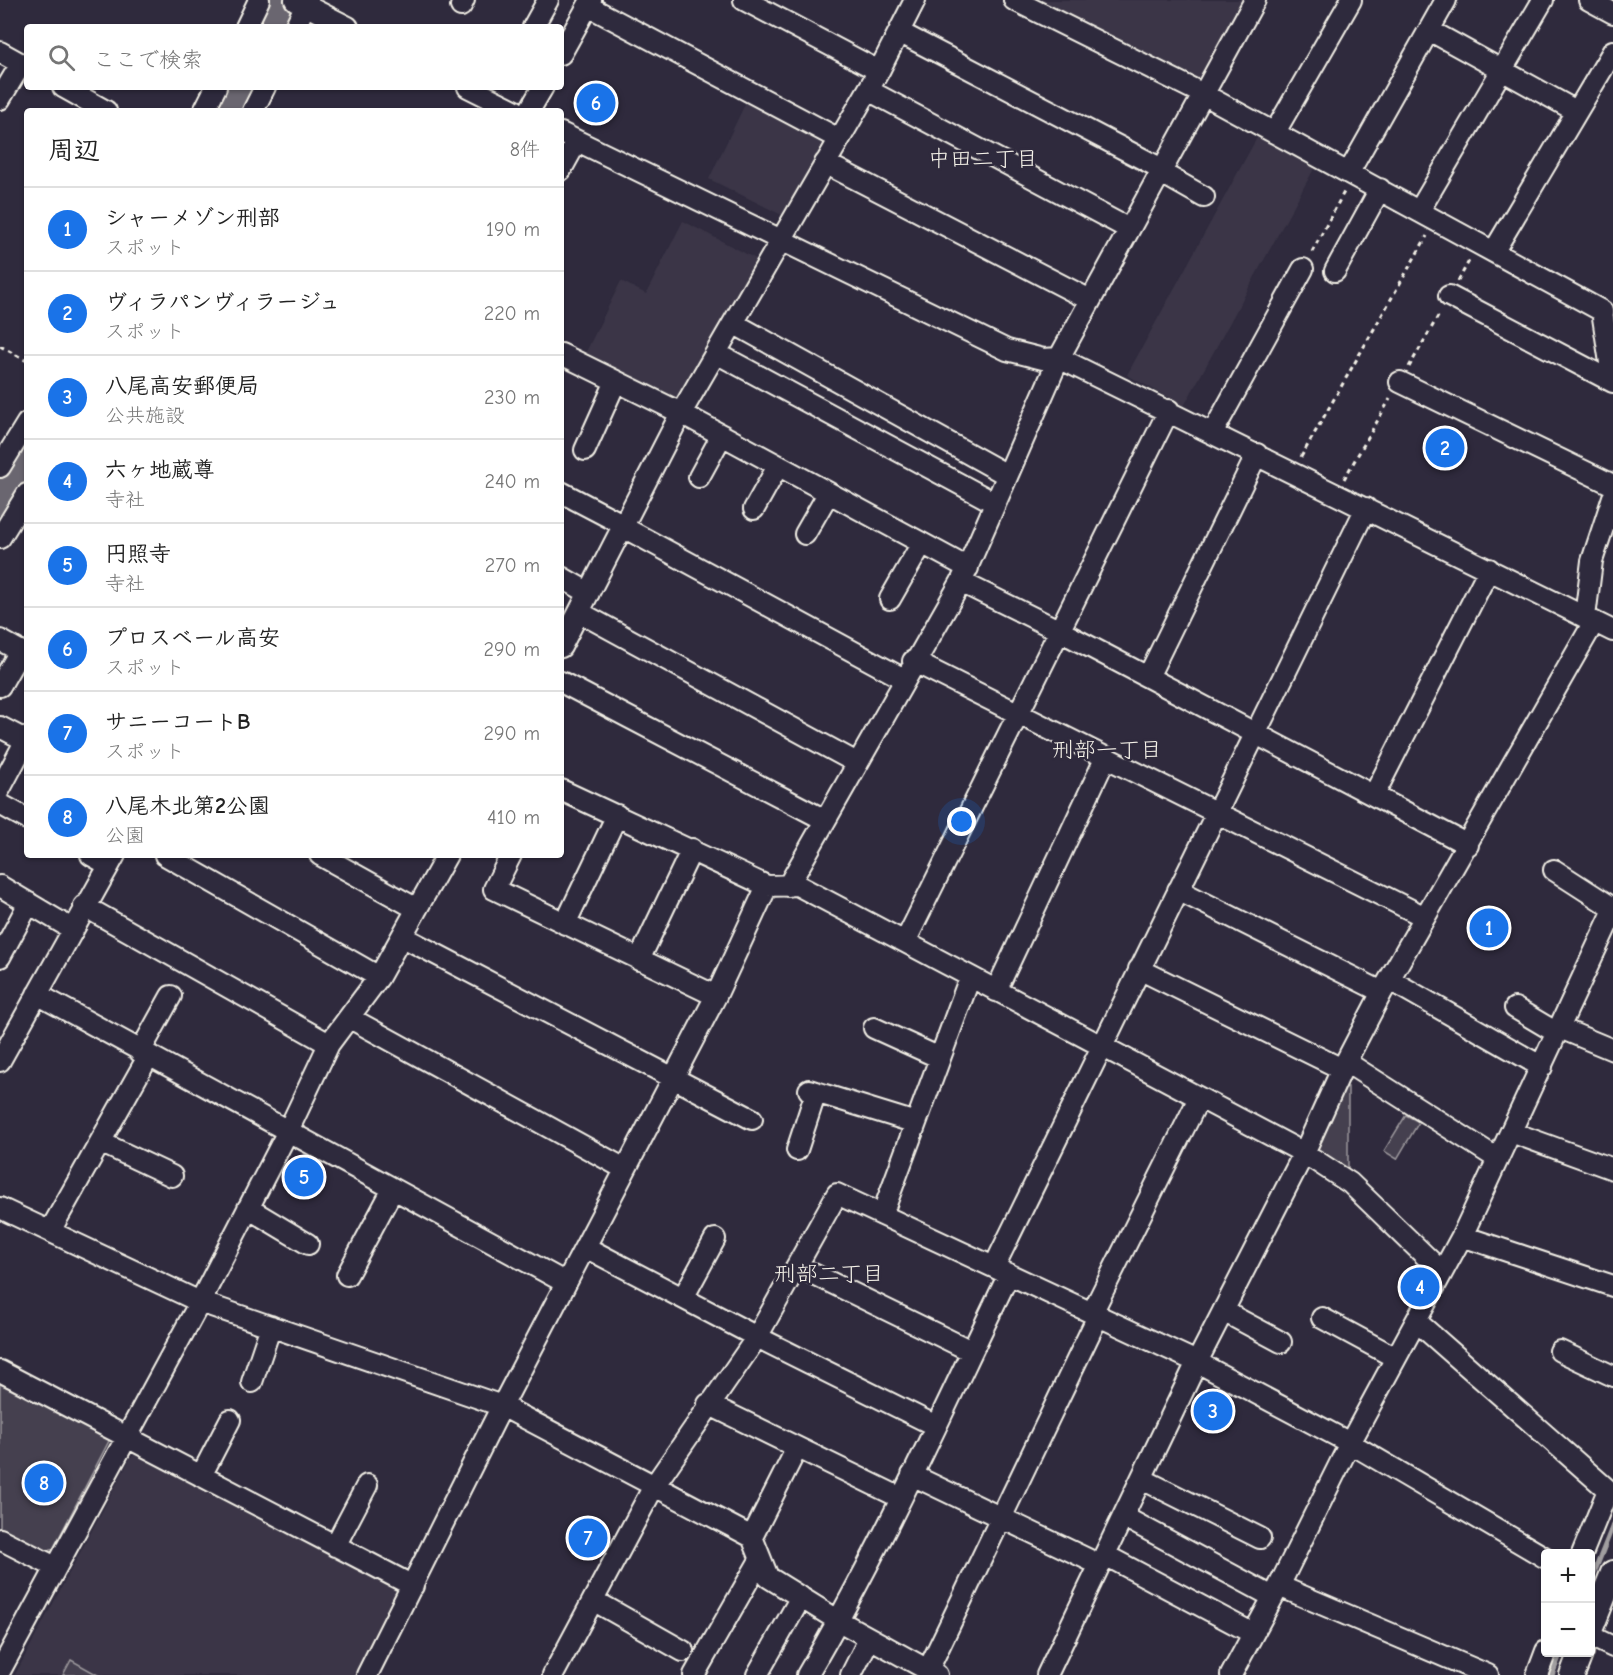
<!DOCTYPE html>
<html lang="ja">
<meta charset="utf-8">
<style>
:root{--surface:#fff;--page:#f2f2f2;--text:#222;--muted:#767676;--line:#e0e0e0;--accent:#1a73e8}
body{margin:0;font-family:"Comic Neue","Klee One",sans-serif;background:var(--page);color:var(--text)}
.controls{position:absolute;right:18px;bottom:18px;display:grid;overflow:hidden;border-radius:6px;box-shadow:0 2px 4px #0004}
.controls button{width:54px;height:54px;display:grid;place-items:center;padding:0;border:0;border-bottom:2px solid var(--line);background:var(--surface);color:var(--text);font:30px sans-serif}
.you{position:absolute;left:962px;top:822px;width:21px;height:21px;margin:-15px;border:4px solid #fff;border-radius:50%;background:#1a73e8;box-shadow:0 0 0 9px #1a73e833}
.badge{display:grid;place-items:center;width:39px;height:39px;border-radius:50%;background:var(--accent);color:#fff;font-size:20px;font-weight:700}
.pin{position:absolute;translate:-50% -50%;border:3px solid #fff;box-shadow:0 2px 6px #0006}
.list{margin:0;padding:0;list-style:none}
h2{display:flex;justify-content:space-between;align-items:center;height:78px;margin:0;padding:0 24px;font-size:26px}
h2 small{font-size:20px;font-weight:400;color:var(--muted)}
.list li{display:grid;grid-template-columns:39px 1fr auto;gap:18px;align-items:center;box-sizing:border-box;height:84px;padding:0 24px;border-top:2px solid var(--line)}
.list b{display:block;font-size:22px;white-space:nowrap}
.list p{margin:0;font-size:20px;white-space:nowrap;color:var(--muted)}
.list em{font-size:20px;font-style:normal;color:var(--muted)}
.icon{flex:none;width:33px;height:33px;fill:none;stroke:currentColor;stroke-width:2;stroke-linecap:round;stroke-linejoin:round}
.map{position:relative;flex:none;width:1613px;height:1675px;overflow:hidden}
.search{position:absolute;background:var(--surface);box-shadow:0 2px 4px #0004;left:24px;top:24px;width:540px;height:66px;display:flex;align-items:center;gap:15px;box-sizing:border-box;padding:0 21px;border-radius:6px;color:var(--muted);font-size:22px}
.panel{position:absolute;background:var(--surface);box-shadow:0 2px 4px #0004;left:24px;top:108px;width:540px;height:750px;border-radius:6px}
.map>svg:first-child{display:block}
.built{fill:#3b3647}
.green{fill:#454050;stroke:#9c989c;stroke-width:1.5}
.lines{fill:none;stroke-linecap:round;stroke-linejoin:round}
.stream{stroke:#a19ea0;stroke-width:5}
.river{stroke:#6a6670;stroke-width:33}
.minor-casing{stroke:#f4f1e8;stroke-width:24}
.major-casing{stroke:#f4f1e8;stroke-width:28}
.path{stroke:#f4f1e8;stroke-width:3;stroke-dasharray:4.5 4.5;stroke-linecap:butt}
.minor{stroke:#2f2a3d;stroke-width:20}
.major{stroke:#2f2a3d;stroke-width:24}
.labels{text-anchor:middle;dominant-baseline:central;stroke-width:5;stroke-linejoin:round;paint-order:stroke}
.neighbourhood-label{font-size:22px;fill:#f4f1e8;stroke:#2f2a3d}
</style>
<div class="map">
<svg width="1613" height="1675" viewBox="0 0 1613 1675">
<rect width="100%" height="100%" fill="#2f2a3d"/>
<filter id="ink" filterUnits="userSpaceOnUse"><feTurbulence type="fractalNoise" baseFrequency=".0167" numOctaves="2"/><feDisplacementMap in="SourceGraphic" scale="12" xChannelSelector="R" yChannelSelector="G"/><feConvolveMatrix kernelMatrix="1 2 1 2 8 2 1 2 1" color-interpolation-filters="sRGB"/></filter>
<g filter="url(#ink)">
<path class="built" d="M1025 0H1247L1200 83Z
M748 98 825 140 827 147 789 212 782 215 709 179Z
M1259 134 1316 165 1184 406 1127 375Z
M683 221 756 259 759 266 679 399 585 354 621 281 646 294Z
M141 1452 395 1586V1597L354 1675H15L131 1457Z"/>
<path class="green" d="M1344 1087H1348V1171L1319 1155 1316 1143Z
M1406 1115 1419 1122 1397 1159 1384 1151Z
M0 1379 111 1437 53 1549 45 1552 0 1529Z
M71 1660 98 1675H63Z"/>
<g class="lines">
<path class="stream" d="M1590 1583 1613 1525
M1552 1675 1561 1652"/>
<path class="river" d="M268 27 282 0
M227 111 238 87
M0 499 27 453"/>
<defs>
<path id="minor" d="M295 0 348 27
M744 0 879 71
M1014 0 1203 94 1602 311 1613 382
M1589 0 1613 13
M461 6 464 0
M588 6 839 139
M246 27 259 0
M295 27 308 0
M533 27 548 0
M1429 30 1576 111
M899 32 1162 169
M0 52 27 67
M561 54 591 0
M63 87 106 111
M468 87 516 111
M868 90 1129 229
M0 99 21 64
M204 111 216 87
M253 111 265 87
M529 111 543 87
M1275 132 1351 0
M561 133 1007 350 1043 359 1059 358 1613 631
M825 163 1090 300
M561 170 577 141
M1160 172 1204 197
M1349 172 1446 0
M1419 211 1543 0
M1494 251 1613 51
M1335 271 1380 189
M1449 296 1613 382
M733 323 1007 475
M716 353 995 503
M561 354 681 413 968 568
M1400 382 1613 485
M1213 432 1303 269
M585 450 616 381
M0 467 27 423
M699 477 722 435
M561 492 624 525
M754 509 778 466
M623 527 904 679
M805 534 828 494
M0 538 27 494
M561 577 589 593
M961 582 1058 630 1468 845
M890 599 921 545
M579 612 857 763
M1585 617 1592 561 1613 497
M0 640 27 655
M561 647 681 413 879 71 915 0
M913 661 1425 917
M1148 677 1257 454
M561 682 825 820
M0 686 20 651
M0 727 27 741
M0 789 26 740
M561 790 767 886 797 885 1304 1153 1350 1183 1442 1272
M1374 795 1489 569
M0 804 27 819
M91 855 109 865
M165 855 379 977
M320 855 417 909
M511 855 494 889 716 996
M1554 870 1613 908
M0 886 72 929
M788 886 961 582 1059 358 1255 0
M1178 890 1382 992
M84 906 329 1044
M565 924 617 815
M403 937 752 1119
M905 942 1169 410
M0 957 29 903
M639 960 692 849
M1139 969 1342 1069
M1390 980 1542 1067
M996 991 1106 757
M37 994 566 1283
M1515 1008 1557 1033
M350 1018 625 1169
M874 1028 940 1058
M1560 1028 1613 1050
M140 1052 171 996
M0 1061 115 855
M1346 1062 1498 1159
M809 1090 916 1123
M1511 1132 1613 1169
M100 1142 172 1176
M797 1150 816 1092
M0 1208 200 1302 502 1406 752 1537 768 1577 839 1621 937 1675
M248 1208 308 1244
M882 1215 970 977
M50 1231 148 1057
M1462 1236 1613 1286
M585 1247 757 1337 936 1426
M797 1266 971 1351
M994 1267 1366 508
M347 1275 393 1189
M683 1298 715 1239
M1093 1311 1199 1098
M1223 1311 1281 1342
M1322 1318 1396 1358
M1416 1321 1608 1490 1582 1554
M1560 1351 1613 1376
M0 1371 413 1586
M252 1382 271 1326
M708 1404 901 1498
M912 1475 1100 1565
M201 1476 230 1420
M1142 1479 1260 1538
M1124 1517 1273 1597
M752 1537 797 1448
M0 1539 55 1567
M335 1546 367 1485
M1105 1555 1252 1633
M1279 1586 1488 1675
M593 1600 683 1651
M1590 1636 1613 1647
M928 1670 1099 1314
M0 1671 200 1302 288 1131 329 1044 379 977 447 855
M367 1675 502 1406 716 996 767 886
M553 1675 654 1486 757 1337 837 1194 1197 1362 1350 1443 1546 1558
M694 1675 760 1560
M757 1675 801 1597
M807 1675C883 1546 944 1408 1009 1274
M851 1675 869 1639
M1047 1675 1197 1362 1304 1153 1342 1069 1382 992 1594 622
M1231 1675 1279 1586 1350 1443 1462 1236 1613 912
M1537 1675 1546 1651"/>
<path id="major" d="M1590 1630 1613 1573
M1572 1675 1581 1652"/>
</defs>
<use href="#minor" class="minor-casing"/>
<use href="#major" class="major-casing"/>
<path class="path" d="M1312 252 1344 192
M1458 281 1469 261
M0 346 27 361
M1409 367 1440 313
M1301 457 1427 236
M1344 479 1390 399"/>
<use href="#minor" class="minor"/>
<use href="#major" class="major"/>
</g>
</g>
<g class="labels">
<g class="neighbourhood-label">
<text x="983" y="159">中田二丁目</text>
<text x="1107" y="750">刑部一丁目</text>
<text x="829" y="1274">刑部二丁目</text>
</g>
</g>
</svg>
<div class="controls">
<button>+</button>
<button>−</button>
</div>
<div class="you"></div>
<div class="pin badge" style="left:1489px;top:928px">1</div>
<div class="pin badge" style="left:1445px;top:448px">2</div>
<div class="pin badge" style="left:1213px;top:1411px">3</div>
<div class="pin badge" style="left:1420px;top:1287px">4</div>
<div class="pin badge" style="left:304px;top:1177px">5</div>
<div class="pin badge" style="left:596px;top:103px">6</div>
<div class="pin badge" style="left:588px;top:1538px">7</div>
<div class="pin badge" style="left:44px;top:1483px">8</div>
<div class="search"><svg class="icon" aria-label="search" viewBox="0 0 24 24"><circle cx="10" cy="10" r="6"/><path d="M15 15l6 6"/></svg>ここで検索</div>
<section class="panel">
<h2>周辺<small>8件</small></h2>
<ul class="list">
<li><span class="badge">1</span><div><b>シャーメゾン刑部</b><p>スポット</p></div><em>190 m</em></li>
<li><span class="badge">2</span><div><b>ヴィラパンヴィラージュ</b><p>スポット</p></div><em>220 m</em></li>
<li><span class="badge">3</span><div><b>八尾高安郵便局</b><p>公共施設</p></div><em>230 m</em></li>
<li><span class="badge">4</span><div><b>六ヶ地蔵尊</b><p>寺社</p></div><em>240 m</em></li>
<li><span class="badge">5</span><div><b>円照寺</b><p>寺社</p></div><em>270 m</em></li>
<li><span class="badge">6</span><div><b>プロスベール高安</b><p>スポット</p></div><em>290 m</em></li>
<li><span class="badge">7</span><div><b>サニーコートB</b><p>スポット</p></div><em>290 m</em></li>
<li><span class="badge">8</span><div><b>八尾木北第2公園</b><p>公園</p></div><em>410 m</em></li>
</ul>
</section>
</div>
